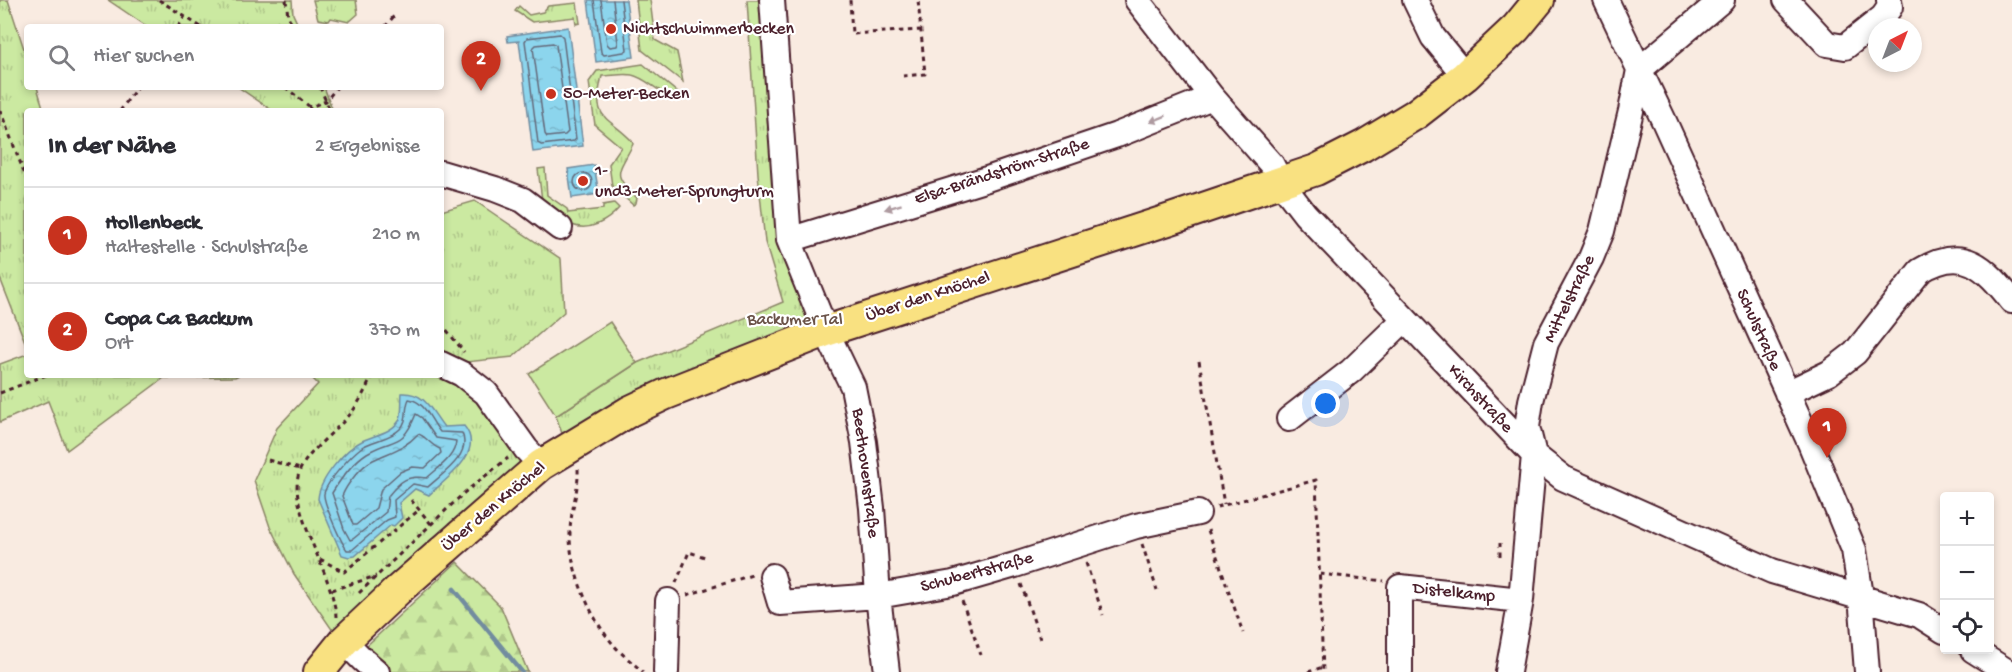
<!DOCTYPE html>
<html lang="de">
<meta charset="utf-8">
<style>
:root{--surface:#fff;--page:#f2f2f3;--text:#2b2b33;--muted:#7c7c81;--line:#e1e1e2;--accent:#c8321e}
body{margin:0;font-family:"Gochi Hand",sans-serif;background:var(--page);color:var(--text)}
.controls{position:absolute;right:18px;bottom:18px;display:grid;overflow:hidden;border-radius:6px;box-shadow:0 3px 9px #0003}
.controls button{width:54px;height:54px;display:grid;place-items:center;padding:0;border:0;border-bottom:2px solid var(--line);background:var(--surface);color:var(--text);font:30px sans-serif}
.compass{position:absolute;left:1868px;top:18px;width:54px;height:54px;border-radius:50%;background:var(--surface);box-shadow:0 3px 9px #0003;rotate:42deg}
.you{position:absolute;left:1326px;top:404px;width:21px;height:21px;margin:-15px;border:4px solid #fff;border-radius:50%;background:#1a73e8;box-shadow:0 0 0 9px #1a73e833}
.badge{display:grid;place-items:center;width:39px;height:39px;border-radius:50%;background:var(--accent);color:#fff;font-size:20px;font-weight:700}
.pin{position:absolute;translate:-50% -50px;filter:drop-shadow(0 2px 3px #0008)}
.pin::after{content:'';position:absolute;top:32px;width:21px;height:18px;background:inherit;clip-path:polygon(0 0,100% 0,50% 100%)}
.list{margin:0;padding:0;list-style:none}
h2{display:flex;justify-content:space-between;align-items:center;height:78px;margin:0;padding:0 24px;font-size:26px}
h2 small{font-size:20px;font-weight:400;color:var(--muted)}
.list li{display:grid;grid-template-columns:39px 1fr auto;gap:18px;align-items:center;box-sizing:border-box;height:96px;padding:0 24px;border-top:2px solid var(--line)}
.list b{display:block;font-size:22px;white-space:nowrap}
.list p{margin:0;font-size:20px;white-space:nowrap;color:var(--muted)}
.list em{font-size:20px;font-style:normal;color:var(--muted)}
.icon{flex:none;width:33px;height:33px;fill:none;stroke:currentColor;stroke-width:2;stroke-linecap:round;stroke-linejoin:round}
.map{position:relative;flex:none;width:2012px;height:672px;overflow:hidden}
.search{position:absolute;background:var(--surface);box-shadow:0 3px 9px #0003;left:24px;top:24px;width:420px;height:66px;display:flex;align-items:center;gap:15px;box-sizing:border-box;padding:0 21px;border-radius:6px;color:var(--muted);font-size:22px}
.panel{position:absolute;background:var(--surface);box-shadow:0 3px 9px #0003;left:24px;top:108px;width:420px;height:270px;border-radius:6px}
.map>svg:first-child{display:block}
.grass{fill:url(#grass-tufts);stroke:#8a8466;stroke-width:1.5}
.forest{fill:url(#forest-firs);stroke:#8a8466;stroke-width:1.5}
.pitch{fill:#cbe9a1;stroke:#8a8466;stroke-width:1.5}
.water{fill:url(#water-ripples);stroke:#728c9f;stroke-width:1.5}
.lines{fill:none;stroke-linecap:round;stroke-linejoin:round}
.shore{stroke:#646879;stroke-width:1.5}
.stream{stroke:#728c9f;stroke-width:4.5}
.minor-casing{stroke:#4a1f2b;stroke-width:28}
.major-casing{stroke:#4a1f2b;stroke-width:34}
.path{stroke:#4a1f2b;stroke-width:3;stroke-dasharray:4.5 4.5;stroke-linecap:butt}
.minor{stroke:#fff;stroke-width:24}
.major{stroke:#f9e181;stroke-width:30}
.oneway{fill:#ae9aa0}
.poi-dot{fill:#c8321e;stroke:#fff;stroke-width:2}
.labels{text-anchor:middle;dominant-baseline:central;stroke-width:4.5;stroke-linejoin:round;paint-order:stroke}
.poi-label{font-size:18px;fill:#4a1f2b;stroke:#fff;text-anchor:start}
.street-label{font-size:18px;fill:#4a1f2b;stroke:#fff}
.park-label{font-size:18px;fill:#6a5248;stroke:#fff}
</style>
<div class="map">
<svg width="2012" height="672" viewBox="0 0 2012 672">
<defs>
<pattern id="grass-tufts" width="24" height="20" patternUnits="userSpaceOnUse" patternTransform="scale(1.5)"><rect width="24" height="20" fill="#cbe9a1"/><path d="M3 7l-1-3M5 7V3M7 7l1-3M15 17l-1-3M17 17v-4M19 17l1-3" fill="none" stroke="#b0c78b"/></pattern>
<pattern id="forest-firs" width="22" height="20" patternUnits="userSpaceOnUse" patternTransform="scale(1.5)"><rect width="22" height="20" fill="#cbe9a1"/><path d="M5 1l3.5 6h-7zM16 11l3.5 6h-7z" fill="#b0c78b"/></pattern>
<pattern id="water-ripples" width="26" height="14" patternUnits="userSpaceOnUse" patternTransform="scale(1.5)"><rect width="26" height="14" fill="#8cd5ed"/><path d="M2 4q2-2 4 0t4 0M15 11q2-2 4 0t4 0" fill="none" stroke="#7ab6cb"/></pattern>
</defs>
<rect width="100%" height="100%" fill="#f9ebe1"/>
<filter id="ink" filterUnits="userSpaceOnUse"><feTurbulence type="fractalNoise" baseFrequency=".0167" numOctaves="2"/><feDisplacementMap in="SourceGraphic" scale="12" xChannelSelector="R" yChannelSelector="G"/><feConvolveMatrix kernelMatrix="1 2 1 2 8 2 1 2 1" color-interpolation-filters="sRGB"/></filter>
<g filter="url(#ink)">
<path class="grass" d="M0 0H8L27 58V87H37L44 111H27V347L0 278Z
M108 0H292L293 14 299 27H148Z
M313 0H356L358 14 349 22 331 18 329 21 318 19Z
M636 0H650L655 40 677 52 683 82 642 50Z
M747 0H772L788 215 826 331 567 448 556 416 637 363 783 302 765 242 758 174Z
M577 3 580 23 576 24 575 17 532 22 515 11 519 6 529 15 543 12 548 6Z
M643 64 678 93 676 96C662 97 647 78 632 75 624 73 611 76 602 76 591 121 607 115 632 141L633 144C619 173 610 173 637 198L636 203 633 205 612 186 609 164 621 147 595 125 589 82 597 71Z
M238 87H324L333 111H273Z
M545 168 547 195 567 209 568 213 603 209V205L614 203 619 208C608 221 589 232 572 225 564 222 549 206 542 200L538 169Z
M475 201 561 259 564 312 513 357 465 362 507 418 530 463 333 631 294 574 270 527 254 480 277 428 318 384 309 375H441V211Z
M27 354V375H239L235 377 164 378 67 450 48 401 0 422V364Z"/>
<path class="forest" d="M457 562 501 607 528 672H386L363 649Z"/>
<path class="pitch" d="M610 322 637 363 556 416 529 374Z"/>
<path class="water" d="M588 0H626L634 57 596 62Z
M568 27 583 146 533 152 519 41 508 42 507 36Z
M594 165 599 194 572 198 568 169Z
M402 393C426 392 431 411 444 427L464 426C486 452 446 479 429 495L415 489 399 503 402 518 394 526 391 525 355 556 349 557 342 555 318 499C319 480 345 449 362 441 374 435 391 433 399 421 403 415 401 401 402 393Z"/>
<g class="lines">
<path class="shore" d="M594 0 601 52 604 55 624 52 627 50 621 0
M601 0 607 44 610 47 617 46 618 43 613 0
M560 34 563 37 576 139 574 141 541 145 538 143 525 41 527 38Z
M553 43 556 45 568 132 565 135 547 137 545 134 533 48 536 45Z
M574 182a9 9 0 1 1 18 0a9 9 0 1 1-18 0Z
M409 399C426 402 430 420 440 432L462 433C472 455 442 474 428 487L413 484 394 500 395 517 387 520 352 550H347C341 542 323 502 324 494 326 482 352 454 362 447 374 440 390 439 400 429 409 420 404 409 409 399Z
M416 414 422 418 436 438 456 441C455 457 439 467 427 478 407 475 401 480 388 496L386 512 353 539 350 540 344 529 332 493C340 480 353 462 367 453 394 437 402 449 416 414Z
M418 434C425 435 431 446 440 449L441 453 425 468 412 467 400 472 381 489 376 508 356 525H353L342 496C347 484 361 466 373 460 391 451 403 450 418 434Z"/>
<path class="stream" d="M454 589 522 672"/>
<defs>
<path id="minor" d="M772 0 789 240 826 331 853 387 864 442 872 508 878 596 887 672
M1137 0 1212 97 1272 165 1281 183 1305 214 1534 455 1563 478 1772 571 1919 615 1944 631
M1415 0 1433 37 1465 76
M1606 0 1664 121 1810 443 1854 550 1861 596 1867 672
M1786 0 1827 44 1845 47 1883 17 1890 7 1889 0
M441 173 495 189 523 200 560 228
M789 240 987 179 1117 135 1212 97
M441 364 462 374 486 393 526 449 541 465
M1787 393 1829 373 1855 353 1920 271C1964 244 1985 267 2012 301
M1289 419 1351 371 1405 319
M772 576 780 603 878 596 953 583 1015 565 1136 526 1198 513
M344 641 363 660 377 672
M1973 650 2008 672
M666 672 668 601
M1400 672V587L1521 600
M1508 672 1521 600 1534 455 1527 427 1531 401 1546 343 1591 258 1602 231 1631 111 1639 70 1722 0"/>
<path id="major" d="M319 672 344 641 398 590 541 465 630 411 666 394 826 331 1174 218 1316 170 1363 146 1416 114 1465 76 1516 28 1539 0"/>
</defs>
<use href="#minor" class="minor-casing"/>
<use href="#major" class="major-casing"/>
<path class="path" d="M159 0 201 27
M286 0 288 16 293 27
M850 0 852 34 921 30
M178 27 185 16
M385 27 394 16
M903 76 925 74 918 0
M285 87 310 107 312 111
M320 87 330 111
M0 110 27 180
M120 111 137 87
M309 111 310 107 326 101 337 87
M441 323 464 352
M1199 361 1224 504
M0 393 46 375
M268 460 300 469
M578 469C579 491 570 512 570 533 569 568 590 618 613 644 621 654 633 663 643 672
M411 500 431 524
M1217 507 1316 480 1323 672
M1208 530 1243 633
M1142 544 1157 590
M1500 556V543
M320 559 344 572 419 510
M1086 563 1103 615
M1320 574 1384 581
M676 583 689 552 708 558
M1021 584 1040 639
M332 590 376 576
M359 593 465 492 508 458
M687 595 752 575
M962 601 981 655
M336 617C334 574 285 508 300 470 308 452 333 433 347 418 358 406 365 390 373 375
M1308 672 1323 667"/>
<use href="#minor" class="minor"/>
<use href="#major" class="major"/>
</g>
<defs><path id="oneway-solid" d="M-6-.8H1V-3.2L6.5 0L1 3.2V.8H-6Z" transform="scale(1.5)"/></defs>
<g class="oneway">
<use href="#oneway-solid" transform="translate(1158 119) rotate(158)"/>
<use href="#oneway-solid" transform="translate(893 207) rotate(163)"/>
</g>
</g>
<g class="poi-dot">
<circle cx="611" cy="29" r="6"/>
<circle cx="551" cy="94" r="6"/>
<circle cx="583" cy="181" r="6"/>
</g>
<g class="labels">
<g class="poi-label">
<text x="623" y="29">Nichtschwimmerbecken</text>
<text x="563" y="94">50-Meter-Becken</text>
<text x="595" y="171">1-<tspan x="595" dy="21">und3-Meter-Sprungturm</tspan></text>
</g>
<g class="street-label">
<text transform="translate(1002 172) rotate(-18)">Elsa-Brändström-Straße</text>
<text transform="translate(928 297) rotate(-18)">Über den Knöchel</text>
<text transform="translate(1570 299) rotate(-64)">Mittelstraße</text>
<text transform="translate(1758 330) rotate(66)">Schulstraße</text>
<text transform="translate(1480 399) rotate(47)">Kirchstraße</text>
<text transform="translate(865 473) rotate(83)">Beethovenstraße</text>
<text transform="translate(494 507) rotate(-40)">Über den Knöchel</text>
<text transform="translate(977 573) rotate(-15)">Schubertstraße</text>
<text transform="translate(1454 593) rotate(6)">Distelkamp</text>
</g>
<g class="park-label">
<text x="795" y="320">Backumer Tal</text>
</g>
</g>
</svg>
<div class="controls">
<button>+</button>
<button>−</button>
<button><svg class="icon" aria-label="locate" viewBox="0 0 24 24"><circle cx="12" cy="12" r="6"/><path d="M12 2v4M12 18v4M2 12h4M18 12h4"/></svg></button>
</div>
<svg class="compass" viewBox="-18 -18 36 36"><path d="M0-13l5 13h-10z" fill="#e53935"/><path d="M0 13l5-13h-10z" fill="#7c7c81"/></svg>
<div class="you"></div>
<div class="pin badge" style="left:1827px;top:458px">1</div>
<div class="pin badge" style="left:481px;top:91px">2</div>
<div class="search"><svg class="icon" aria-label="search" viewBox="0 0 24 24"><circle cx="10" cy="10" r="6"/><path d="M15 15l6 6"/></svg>Hier suchen</div>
<section class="panel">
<h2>In der Nähe<small>2 Ergebnisse</small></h2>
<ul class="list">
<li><span class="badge">1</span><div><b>Hollenbeck</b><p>Haltestelle · Schulstraße</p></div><em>210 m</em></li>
<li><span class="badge">2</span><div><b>Copa Ca Backum</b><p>Ort</p></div><em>370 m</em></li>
</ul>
</section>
</div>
